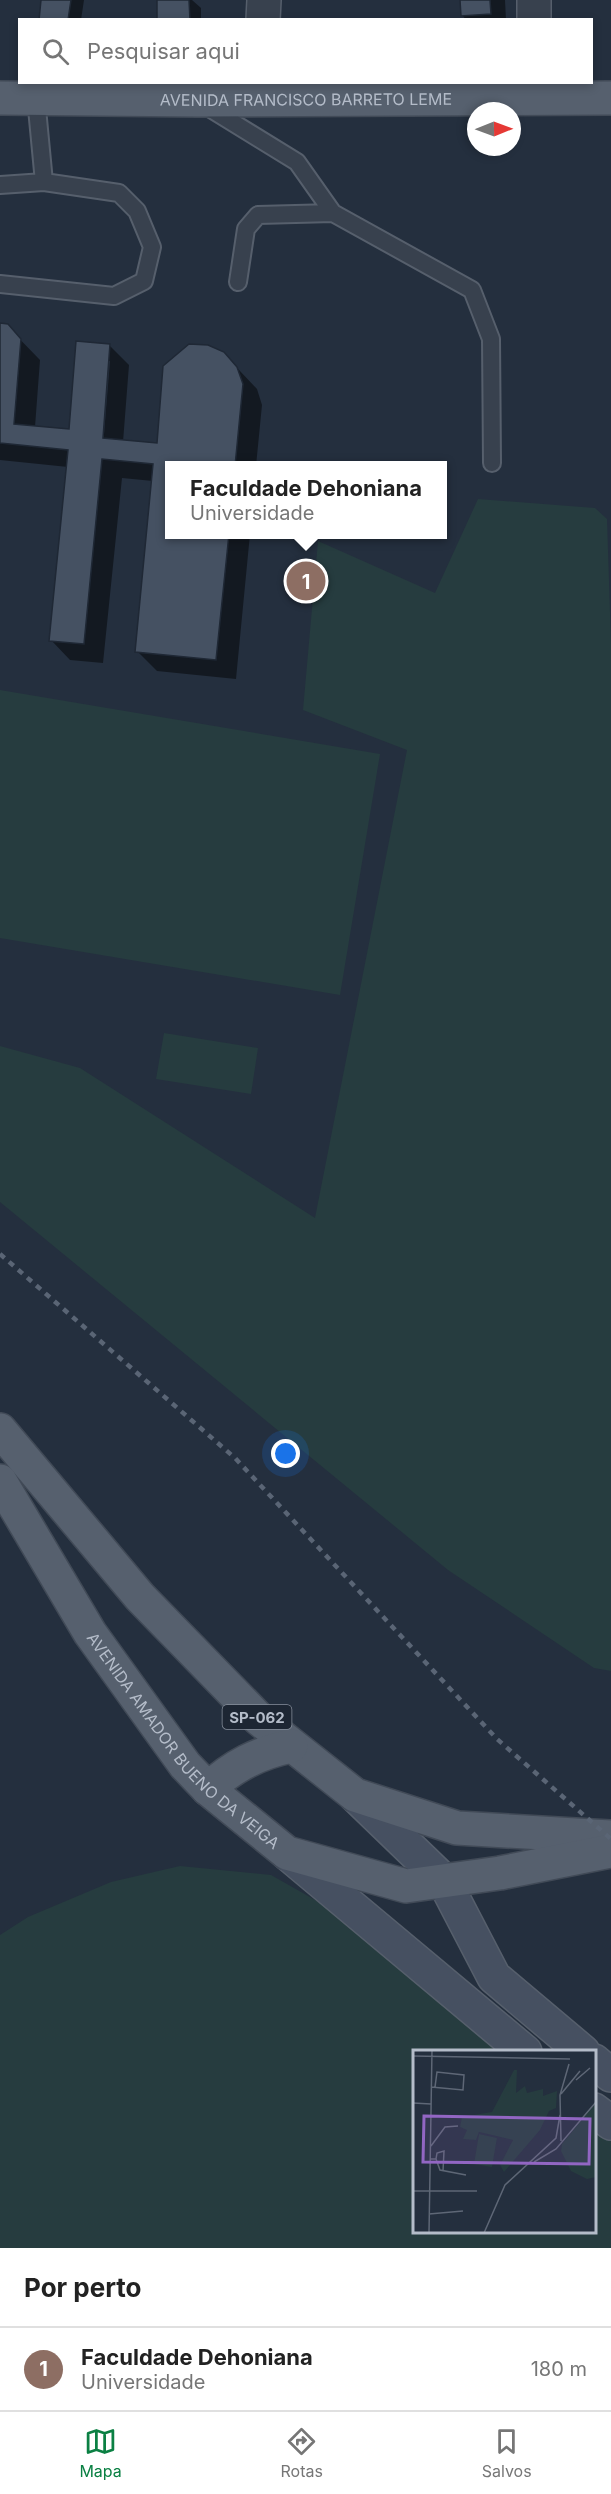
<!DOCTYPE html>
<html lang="pt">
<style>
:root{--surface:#fff;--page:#f2f2f2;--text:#222;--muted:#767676;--line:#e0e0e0;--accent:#0b8043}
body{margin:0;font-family:Inter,sans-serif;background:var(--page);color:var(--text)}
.compass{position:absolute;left:467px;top:102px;width:54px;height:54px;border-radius:50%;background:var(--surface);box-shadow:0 3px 9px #0003;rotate:89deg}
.you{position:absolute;left:286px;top:1454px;width:21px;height:21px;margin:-15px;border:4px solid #fff;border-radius:50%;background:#1a73e8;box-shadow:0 0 0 9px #1a73e833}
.badge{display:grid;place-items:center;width:39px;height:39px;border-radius:50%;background:var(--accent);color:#fff;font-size:20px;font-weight:700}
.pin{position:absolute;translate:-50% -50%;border:3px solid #fff;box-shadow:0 2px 6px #0006}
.popup{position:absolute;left:165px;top:461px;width:282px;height:78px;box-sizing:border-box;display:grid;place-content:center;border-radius:0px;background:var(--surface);filter:drop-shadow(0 2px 4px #0005);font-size:20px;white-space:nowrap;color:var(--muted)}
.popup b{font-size:22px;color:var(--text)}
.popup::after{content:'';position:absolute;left:50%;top:100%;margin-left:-12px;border:12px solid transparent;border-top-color:var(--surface)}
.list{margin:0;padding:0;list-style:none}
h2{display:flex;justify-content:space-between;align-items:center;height:78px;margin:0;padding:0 24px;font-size:26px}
h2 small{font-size:20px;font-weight:400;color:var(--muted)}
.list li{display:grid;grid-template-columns:39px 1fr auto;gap:18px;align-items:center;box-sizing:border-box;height:84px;padding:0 24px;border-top:2px solid var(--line)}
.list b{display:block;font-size:22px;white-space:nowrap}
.list p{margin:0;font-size:20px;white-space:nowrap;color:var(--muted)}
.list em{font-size:20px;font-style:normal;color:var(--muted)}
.icon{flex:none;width:33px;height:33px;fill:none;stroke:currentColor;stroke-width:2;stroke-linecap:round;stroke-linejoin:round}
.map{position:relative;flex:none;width:611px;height:2248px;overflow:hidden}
.search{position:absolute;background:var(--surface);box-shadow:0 3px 9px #0003;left:18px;right:18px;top:18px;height:66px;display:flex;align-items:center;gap:15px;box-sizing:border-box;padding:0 21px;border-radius:0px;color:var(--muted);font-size:22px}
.sheet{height:162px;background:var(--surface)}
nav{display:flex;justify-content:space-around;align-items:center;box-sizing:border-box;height:84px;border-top:2px solid var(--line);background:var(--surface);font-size:16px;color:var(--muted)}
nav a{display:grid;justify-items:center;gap:3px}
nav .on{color:var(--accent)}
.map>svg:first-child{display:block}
.green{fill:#263c3f}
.shadow{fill:#0007;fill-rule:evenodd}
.building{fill:#455162;stroke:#1f2835;stroke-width:1.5}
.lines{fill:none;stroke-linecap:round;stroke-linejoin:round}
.lane-casing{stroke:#565f6c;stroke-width:20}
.street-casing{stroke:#565f6c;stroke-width:36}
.secondary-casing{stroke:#565f6c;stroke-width:36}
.primary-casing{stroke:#414a57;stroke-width:36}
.lane{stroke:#38414e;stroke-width:16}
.street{stroke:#38414e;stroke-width:33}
.secondary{stroke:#465061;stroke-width:33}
.primary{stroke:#56606e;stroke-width:33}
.rail{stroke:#5a6575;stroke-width:4.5;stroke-dasharray:6 6;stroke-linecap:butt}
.labels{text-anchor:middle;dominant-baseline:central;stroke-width:4.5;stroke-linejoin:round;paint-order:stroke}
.shield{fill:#1d2633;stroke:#878f9c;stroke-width:1.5}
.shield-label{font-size:15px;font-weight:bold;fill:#b4bcc9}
.street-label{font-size:16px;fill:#b4bcc9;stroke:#1d2633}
.inset-road{fill:none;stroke:#5e6776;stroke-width:1.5}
.view{fill:#9266c3;fill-opacity:0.15;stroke:#9266c3;stroke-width:3}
.inset-edge{fill:none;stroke:#b4bcc9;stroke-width:3}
</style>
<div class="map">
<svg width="611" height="2248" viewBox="0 0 611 2248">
<rect width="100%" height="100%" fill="#242f3e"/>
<path class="green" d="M478 499 595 508 607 519 611 644V1671L594 1668 448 1570 0 1202V1046L80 1068 315 1218 407 750 303 710 318 541 435 593Z
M0 690 380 754 340 995 0 938Z
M164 1033 258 1048 251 1094 156 1079Z
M180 1866 271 1875 347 1918 506 2051 414 2052V2232H594L595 2126 611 2139V2248H0V1935L28 1917 111 1882Z"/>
<path class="shadow" d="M43 0H84L81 20H41Z
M158 0H192L201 8V20H158Z
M461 0H505L506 20H466L463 16Z
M0 325 7 326 40 360 35 427 70 430 109 345 129 365 123 442 158 445 223 353 257 389 262 405 256 466H170V534H250L236 679 157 671 137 651 153 481 122 478 103 663 70 660 51 640 68 467 0 460ZM107 361H110L103 446H100Z"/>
<path class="building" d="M41 0H71L68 20H39Z
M157 0H189L190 20H157Z
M460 0H490L491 14 461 16Z
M0 323 8 324 21 339 14 424 69 429 76 341 110 344 103 438 157 443 163 366 189 344 208 345 224 352 237 367 243 384 235 466H170V534H229L216 660 135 652 153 464 102 459 84 644 49 641 68 450 0 443Z"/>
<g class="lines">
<defs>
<path id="lane" d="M206 106 297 162 333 213 472 290 491 339 492 463
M0 185 44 182 36 98
M238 282 246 229 258 215 333 213
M0 284 114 296 144 281 152 247 137 211 119 193 44 182"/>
<path id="street" d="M534 0V20
M263 20 264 0"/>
<path id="secondary" d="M355 1795 444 1881 494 1977 583 2052
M287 1853 525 2052
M594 2061 611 2075
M594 2110 611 2123"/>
<g id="primary">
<path id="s1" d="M0 98 198 100 611 98"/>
<path d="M0 1430 140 1597 259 1719 355 1795 457 1828 611 1837"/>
<path id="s2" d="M0 1481 90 1633 185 1765 208 1789 287 1853 406 1886 500 1873 611 1851"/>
<path d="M208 1789C233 1766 258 1753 291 1746"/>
</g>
</defs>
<use href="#lane" class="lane-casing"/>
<use href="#street" class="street-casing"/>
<use href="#secondary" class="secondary-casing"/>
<use href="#primary" class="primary-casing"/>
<use href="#lane" class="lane"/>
<use href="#street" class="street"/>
<use href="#secondary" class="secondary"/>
<use href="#primary" class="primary"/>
<path class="rail" d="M0 1254 235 1458 497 1739 611 1839"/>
</g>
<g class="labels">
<rect class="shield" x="222.5" y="1705" width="69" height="24" rx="4.5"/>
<g class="shield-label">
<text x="257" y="1717">SP-062</text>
</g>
<g class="street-label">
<text stroke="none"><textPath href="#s1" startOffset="306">AVENIDA FRANCISCO BARRETO LEME</textPath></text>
<text stroke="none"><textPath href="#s2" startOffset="320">AVENIDA AMADOR BUENO DA VEIGA</textPath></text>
</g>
</g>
<g transform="translate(413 2050)">
<rect width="183" height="183" fill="#242f3e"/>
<path d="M101 20H104L103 43 112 36 114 43 130 39V46L144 41 143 58 136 61 127 80 91 122 87 115 100 90 66 82 63 90 50 89 54 80 47 77 49 67 79 62ZM183 53V127L174 129 158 121 148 101 149 94ZM66 84 84 88 79 117 61 114Z" fill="#263c3f"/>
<path class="inset-road" d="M0 6 157 9M163 30 177 18M18 37 50 40 51 25 24 22 22 37M148 44 167 21M0 53 18 54M148 91 147 45 156 14M18 96 32 77 45 76M17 109H23L27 120 53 125M23 109 24 103 31 101 30 121M121 112 143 99 183 52M0 141H64M16 164 50 161M16 183 19 0M71 183 92 135 143 88 147 65"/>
<path class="view" d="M11 66 177 69 176 114 10 112Z"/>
<rect width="183" height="183" class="inset-edge"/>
</g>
</svg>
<svg class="compass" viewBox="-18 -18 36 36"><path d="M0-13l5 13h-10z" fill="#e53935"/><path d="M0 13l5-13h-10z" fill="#767676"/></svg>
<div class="you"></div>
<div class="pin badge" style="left:306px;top:581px;background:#8d6e63">1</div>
<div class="popup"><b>Faculdade Dehoniana</b>Universidade</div>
<div class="search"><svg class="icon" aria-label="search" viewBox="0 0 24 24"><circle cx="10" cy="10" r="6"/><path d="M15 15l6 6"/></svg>Pesquisar aqui</div>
</div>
<section class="sheet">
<h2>Por perto<small></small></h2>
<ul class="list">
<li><span class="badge" style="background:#8d6e63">1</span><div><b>Faculdade Dehoniana</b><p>Universidade</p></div><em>180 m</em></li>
</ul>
</section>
<nav>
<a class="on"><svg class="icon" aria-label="map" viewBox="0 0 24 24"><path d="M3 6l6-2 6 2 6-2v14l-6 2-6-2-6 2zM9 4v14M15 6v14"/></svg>Mapa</a>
<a><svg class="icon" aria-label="directions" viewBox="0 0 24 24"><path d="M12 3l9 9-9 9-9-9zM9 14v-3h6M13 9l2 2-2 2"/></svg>Rotas</a>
<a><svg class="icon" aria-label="saved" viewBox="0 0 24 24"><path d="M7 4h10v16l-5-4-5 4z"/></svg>Salvos</a>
</nav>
